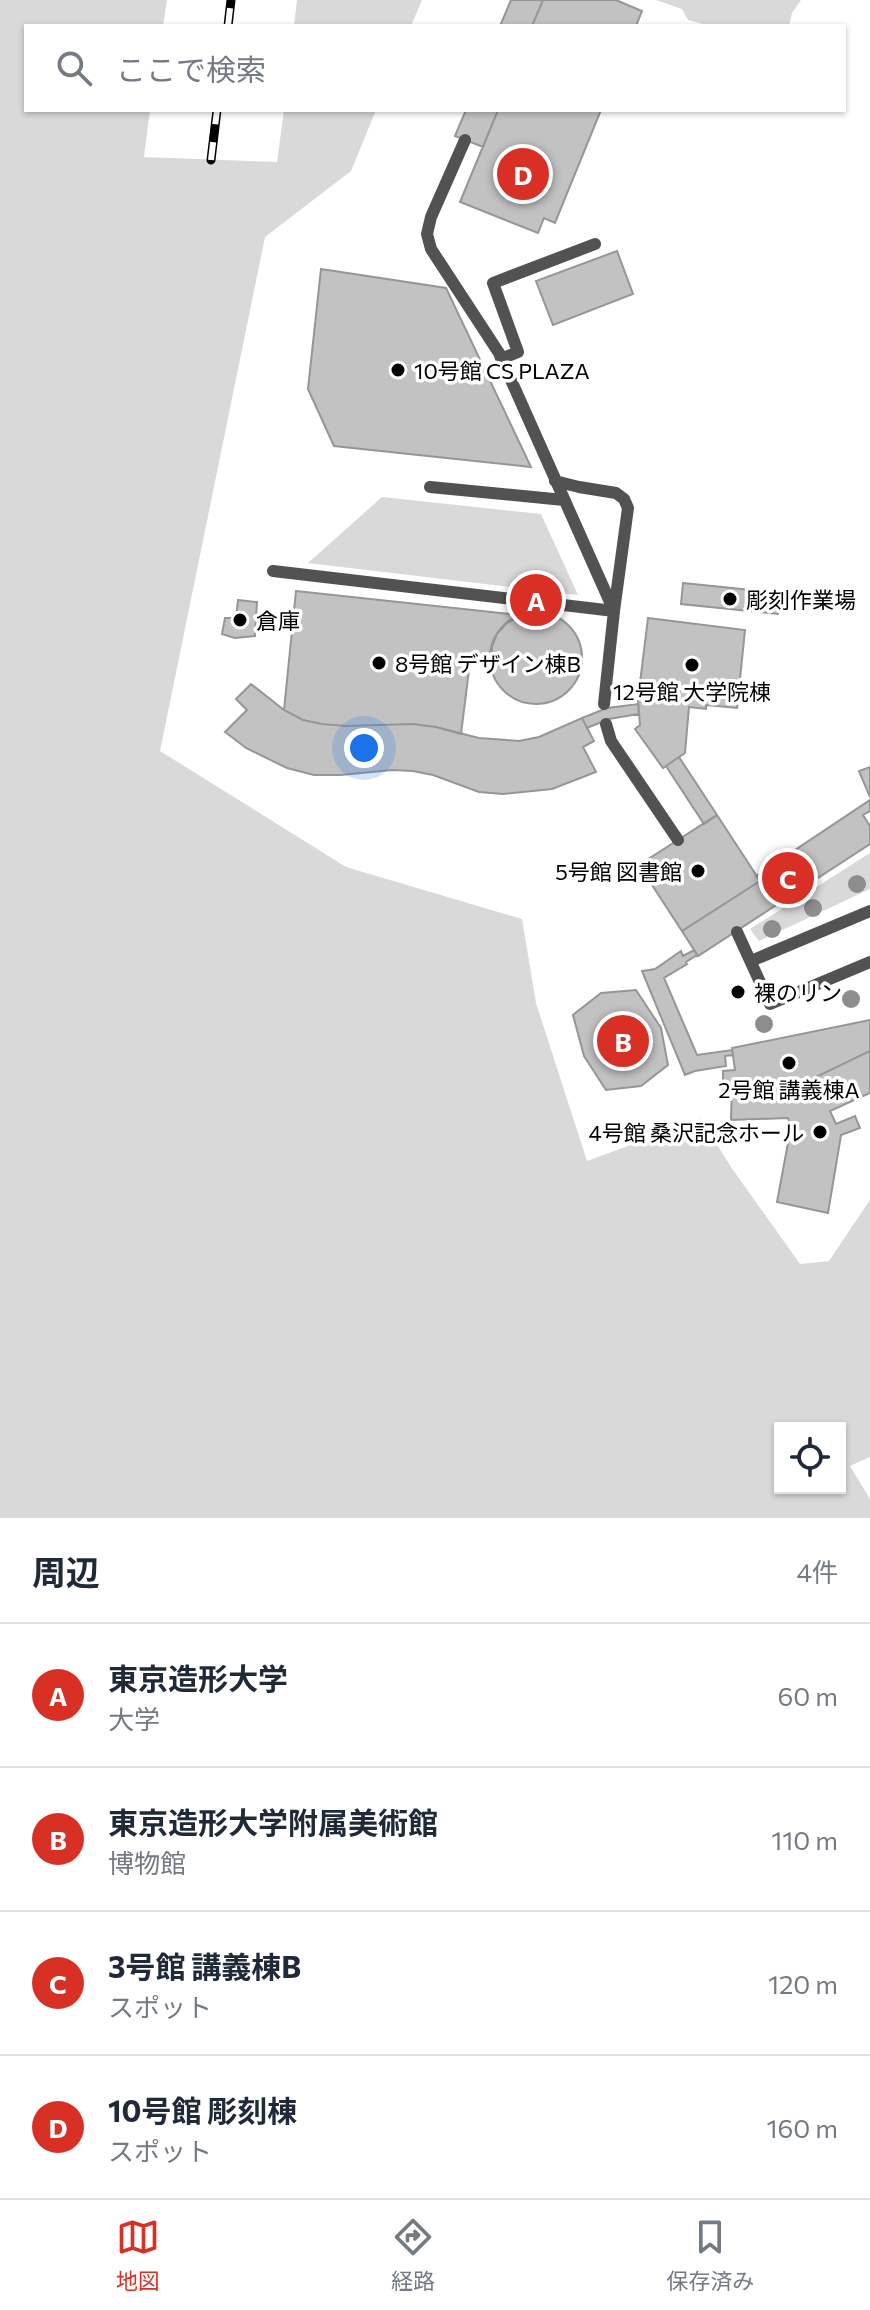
<!DOCTYPE html>
<html lang="ja">
<meta charset="utf-8">
<style>
:root{--surface:#fff;--page:#f2f2f3;--text:#1f2937;--muted:#747a83;--line:#e0e1e3;--accent:#d93025}
body{margin:0;font-family:Commissioner,"Noto Sans JP",sans-serif;background:var(--page);color:var(--text)}
.controls{position:absolute;right:24px;bottom:24px;display:grid;overflow:hidden;border-radius:0px;box-shadow:0 2px 6px #0004}
.controls button{width:72px;height:72px;display:grid;place-items:center;padding:0;border:0;border-bottom:2px solid var(--line);background:var(--surface);color:var(--text);font:40px sans-serif}
.you{position:absolute;left:364px;top:748px;width:28px;height:28px;margin:-20px;border:6px solid #fff;border-radius:50%;background:#1a73e8;box-shadow:0 0 0 12px #1a73e833}
.badge{display:grid;place-items:center;width:52px;height:52px;border-radius:50%;background:var(--accent);color:#fff;font-size:26px;font-weight:700}
.pin{position:absolute;translate:-50% -50%;border:4px solid #fff;box-shadow:0 2px 8px #0006}
.list{margin:0;padding:0;list-style:none}
h2{display:flex;justify-content:space-between;align-items:center;height:104px;margin:0;padding:0 32px;font-size:34px}
h2 small{font-size:26px;font-weight:400;color:var(--muted)}
.list li{display:grid;grid-template-columns:52px 1fr auto;gap:24px;align-items:center;box-sizing:border-box;height:144px;padding:0 32px;border-top:2px solid var(--line)}
.list b{display:block;font-size:30px;white-space:nowrap}
.list p{margin:0;font-size:26px;white-space:nowrap;color:var(--muted)}
.list em{font-size:26px;font-style:normal;color:var(--muted)}
.icon{flex:none;width:44px;height:44px;fill:none;stroke:currentColor;stroke-width:2;stroke-linecap:round;stroke-linejoin:round}
.map{position:relative;flex:none;width:870px;height:1518px;overflow:hidden}
.search{position:absolute;background:var(--surface);box-shadow:0 2px 6px #0004;left:24px;right:24px;top:24px;height:88px;display:flex;align-items:center;gap:20px;box-sizing:border-box;padding:0 28px;border-radius:0px;color:var(--muted);font-size:30px}
.sheet{height:680px;background:var(--surface)}
nav{display:flex;justify-content:space-around;align-items:center;box-sizing:border-box;height:112px;border-top:2px solid var(--line);background:var(--surface);font-size:22px;color:var(--muted)}
nav a{display:grid;justify-items:center;gap:4px}
nav .on{color:var(--accent)}
.map>svg:first-child{display:block}
.green{fill:#d9d9d9;fill-rule:evenodd}
.building{fill:#c2c2c2;stroke:#969696;stroke-width:2}
.lines{fill:none;stroke-linecap:round;stroke-linejoin:round}
.service{stroke:#525252;stroke-width:12}
.rail-casing{stroke:#000;stroke-width:9}
.rail{stroke:#fff;stroke-width:6;stroke-dasharray:18;stroke-linecap:butt}
.tree{fill:#8d8d8d}
.poi-dot{fill:#000;stroke:#fff;stroke-width:3}
.labels{text-anchor:middle;dominant-baseline:central;stroke-width:7;stroke-linejoin:round;paint-order:stroke}
.poi-label{font-size:22px;fill:#000;stroke:#fff;text-anchor:start}
</style>
<div class="map">
<svg width="870" height="1518" viewBox="0 0 870 1518">
<rect width="100%" height="100%" fill="#fff"/>
<path class="green" d="M0 0H167L163 26H26V110H150L144 157 277 162 284 110H376L351 171 265 237 160 751 346 867 522 919 536 1003 587 1161 701 1119 731 1167 800 1264 829 1261 870 1200V1457L850 1466 870 1499V1518H0ZM780 1428H840V1488H780Z
M297 0H422L411 26H294Z
M656 0H801L792 13 789 26H710L688 20 682 9Z
M382 497 541 514 578 595 308 563Z
M870 853V889L759 941 750 929Z"/>
<path class="building" d="M511 0H543L532 26H500Z
M543 0H616L642 11 636 26H532Z
M466 110H498L483 147 455 136Z
M498 110H601L555 223 544 218 538 233 460 202Z
M617 251 633 294 553 325 536 281Z
M321 269 446 288 531 467 334 446 308 389Z
M683 583 780 593 778 614 681 604Z
M296 591 520 615 506 624 497 634 492 646 491 665 470 662 461 734 436 727 413 724 346 726 322 724 303 720 284 710Z
M238 600 257 602 255 636 235 638 222 634 225 618H236Z
M490 658a46 46 0 1 1 92 0a46 46 0 1 1-92 0Z
M648 618 745 630 737 708 706 705V709L689 707 685 753 663 768 635 729 640 725 638 699Z
M251 684 284 710 303 720 322 724 346 726 413 724 436 727 479 738 519 741 539 737 582 718 594 741 583 747 596 772 552 789 503 794 479 792 433 775 413 771 392 770 341 775H314L287 768 246 748 225 732 247 710 236 699Z
M638 704 639 714 609 719 587 728 582 718 607 708Z
M679 757 717 815 704 824 666 766Z
M870 767V797L859 771Z
M870 800V811L863 815 870 826V844L698 956 682 931 760 881 756 876Z
M717 815 760 881 682 931 639 865Z
M694 950 697 955 686 962 687 964 664 978 697 1055 732 1050 733 1055 725 1056 726 1066 695 1071 685 1075 642 971 655 969 681 951 683 956Z
M636 990 661 1028 668 1065 641 1086 606 1090 584 1056 573 1015 601 993Z
M870 1020V1051L812 1079 792 1082 732 1083V1093H723V1071L735 1070 732 1048Z
M870 1051V1093L830 1111 836 1124 855 1116 860 1128 841 1135 828 1213 777 1202 791 1127 788 1118 731 1120 732 1083 792 1082 812 1079Z"/>
<g class="lines">
<path class="service" d="M465 140 431 217 427 234 431 249 499 353 614 611 604 704
M501 359 518 352 493 283 595 244
M430 487 564 500
M273 571 614 611 628 508 624 499 616 493 579 487 555 481
M606 724 611 741 678 840
M737 932 770 1004 870 962
M751 961 870 911"/>
<defs>
<path id="rail" d="M228 26 231 0
M211 160 217 110"/>
</defs>
<use href="#rail" class="rail-casing"/>
<use href="#rail" class="rail"/>
</g>
<g class="tree">
<circle cx="857" cy="884" r="9"/>
<circle cx="813" cy="908" r="9"/>
<circle cx="772" cy="929" r="9"/>
<circle cx="851" cy="999" r="9"/>
<circle cx="764" cy="1024" r="9"/>
</g>
<g class="poi-dot">
<circle cx="398" cy="370" r="8"/>
<circle cx="730" cy="599" r="8"/>
<circle cx="240" cy="620" r="8"/>
<circle cx="379" cy="663" r="8"/>
<circle cx="692" cy="665" r="8"/>
<circle cx="698" cy="871" r="8"/>
<circle cx="738" cy="992" r="8"/>
<circle cx="789" cy="1063" r="8"/>
<circle cx="820" cy="1132" r="8"/>
</g>
<g class="labels">
<g class="poi-label">
<text x="414" y="370">10号館 CS PLAZA</text>
<text x="746" y="599">彫刻作業場</text>
<text x="256" y="620">倉庫</text>
<text x="395" y="663">8号館 デザイン棟B</text>
<text x="692" y="691" text-anchor="middle">12号館 大学院棟</text>
<text x="682" y="871" text-anchor="end">5号館 図書館</text>
<text x="754" y="992">裸のリン</text>
<text x="789" y="1089" text-anchor="middle">2号館 講義棟A</text>
<text x="804" y="1132" text-anchor="end">4号館 桑沢記念ホール</text>
</g>
</g>
</svg>
<div class="controls">
<button><svg class="icon" aria-label="locate" viewBox="0 0 24 24"><circle cx="12" cy="12" r="6"/><path d="M12 2v4M12 18v4M2 12h4M18 12h4"/></svg></button>
</div>
<div class="you"></div>
<div class="pin badge" style="left:536px;top:600px">A</div>
<div class="pin badge" style="left:623px;top:1041px">B</div>
<div class="pin badge" style="left:788px;top:878px">C</div>
<div class="pin badge" style="left:523px;top:174px">D</div>
<div class="search"><svg class="icon" aria-label="search" viewBox="0 0 24 24"><circle cx="10" cy="10" r="6"/><path d="M15 15l6 6"/></svg>ここで検索</div>
</div>
<section class="sheet">
<h2>周辺<small>4件</small></h2>
<ul class="list">
<li><span class="badge">A</span><div><b>東京造形大学</b><p>大学</p></div><em>60 m</em></li>
<li><span class="badge">B</span><div><b>東京造形大学附属美術館</b><p>博物館</p></div><em>110 m</em></li>
<li><span class="badge">C</span><div><b>3号館 講義棟B</b><p>スポット</p></div><em>120 m</em></li>
<li><span class="badge">D</span><div><b>10号館 彫刻棟</b><p>スポット</p></div><em>160 m</em></li>
</ul>
</section>
<nav>
<a class="on"><svg class="icon" aria-label="map" viewBox="0 0 24 24"><path d="M3 6l6-2 6 2 6-2v14l-6 2-6-2-6 2zM9 4v14M15 6v14"/></svg>地図</a>
<a><svg class="icon" aria-label="directions" viewBox="0 0 24 24"><path d="M12 3l9 9-9 9-9-9zM9 14v-3h6M13 9l2 2-2 2"/></svg>経路</a>
<a><svg class="icon" aria-label="saved" viewBox="0 0 24 24"><path d="M7 4h10v16l-5-4-5 4z"/></svg>保存済み</a>
</nav>
